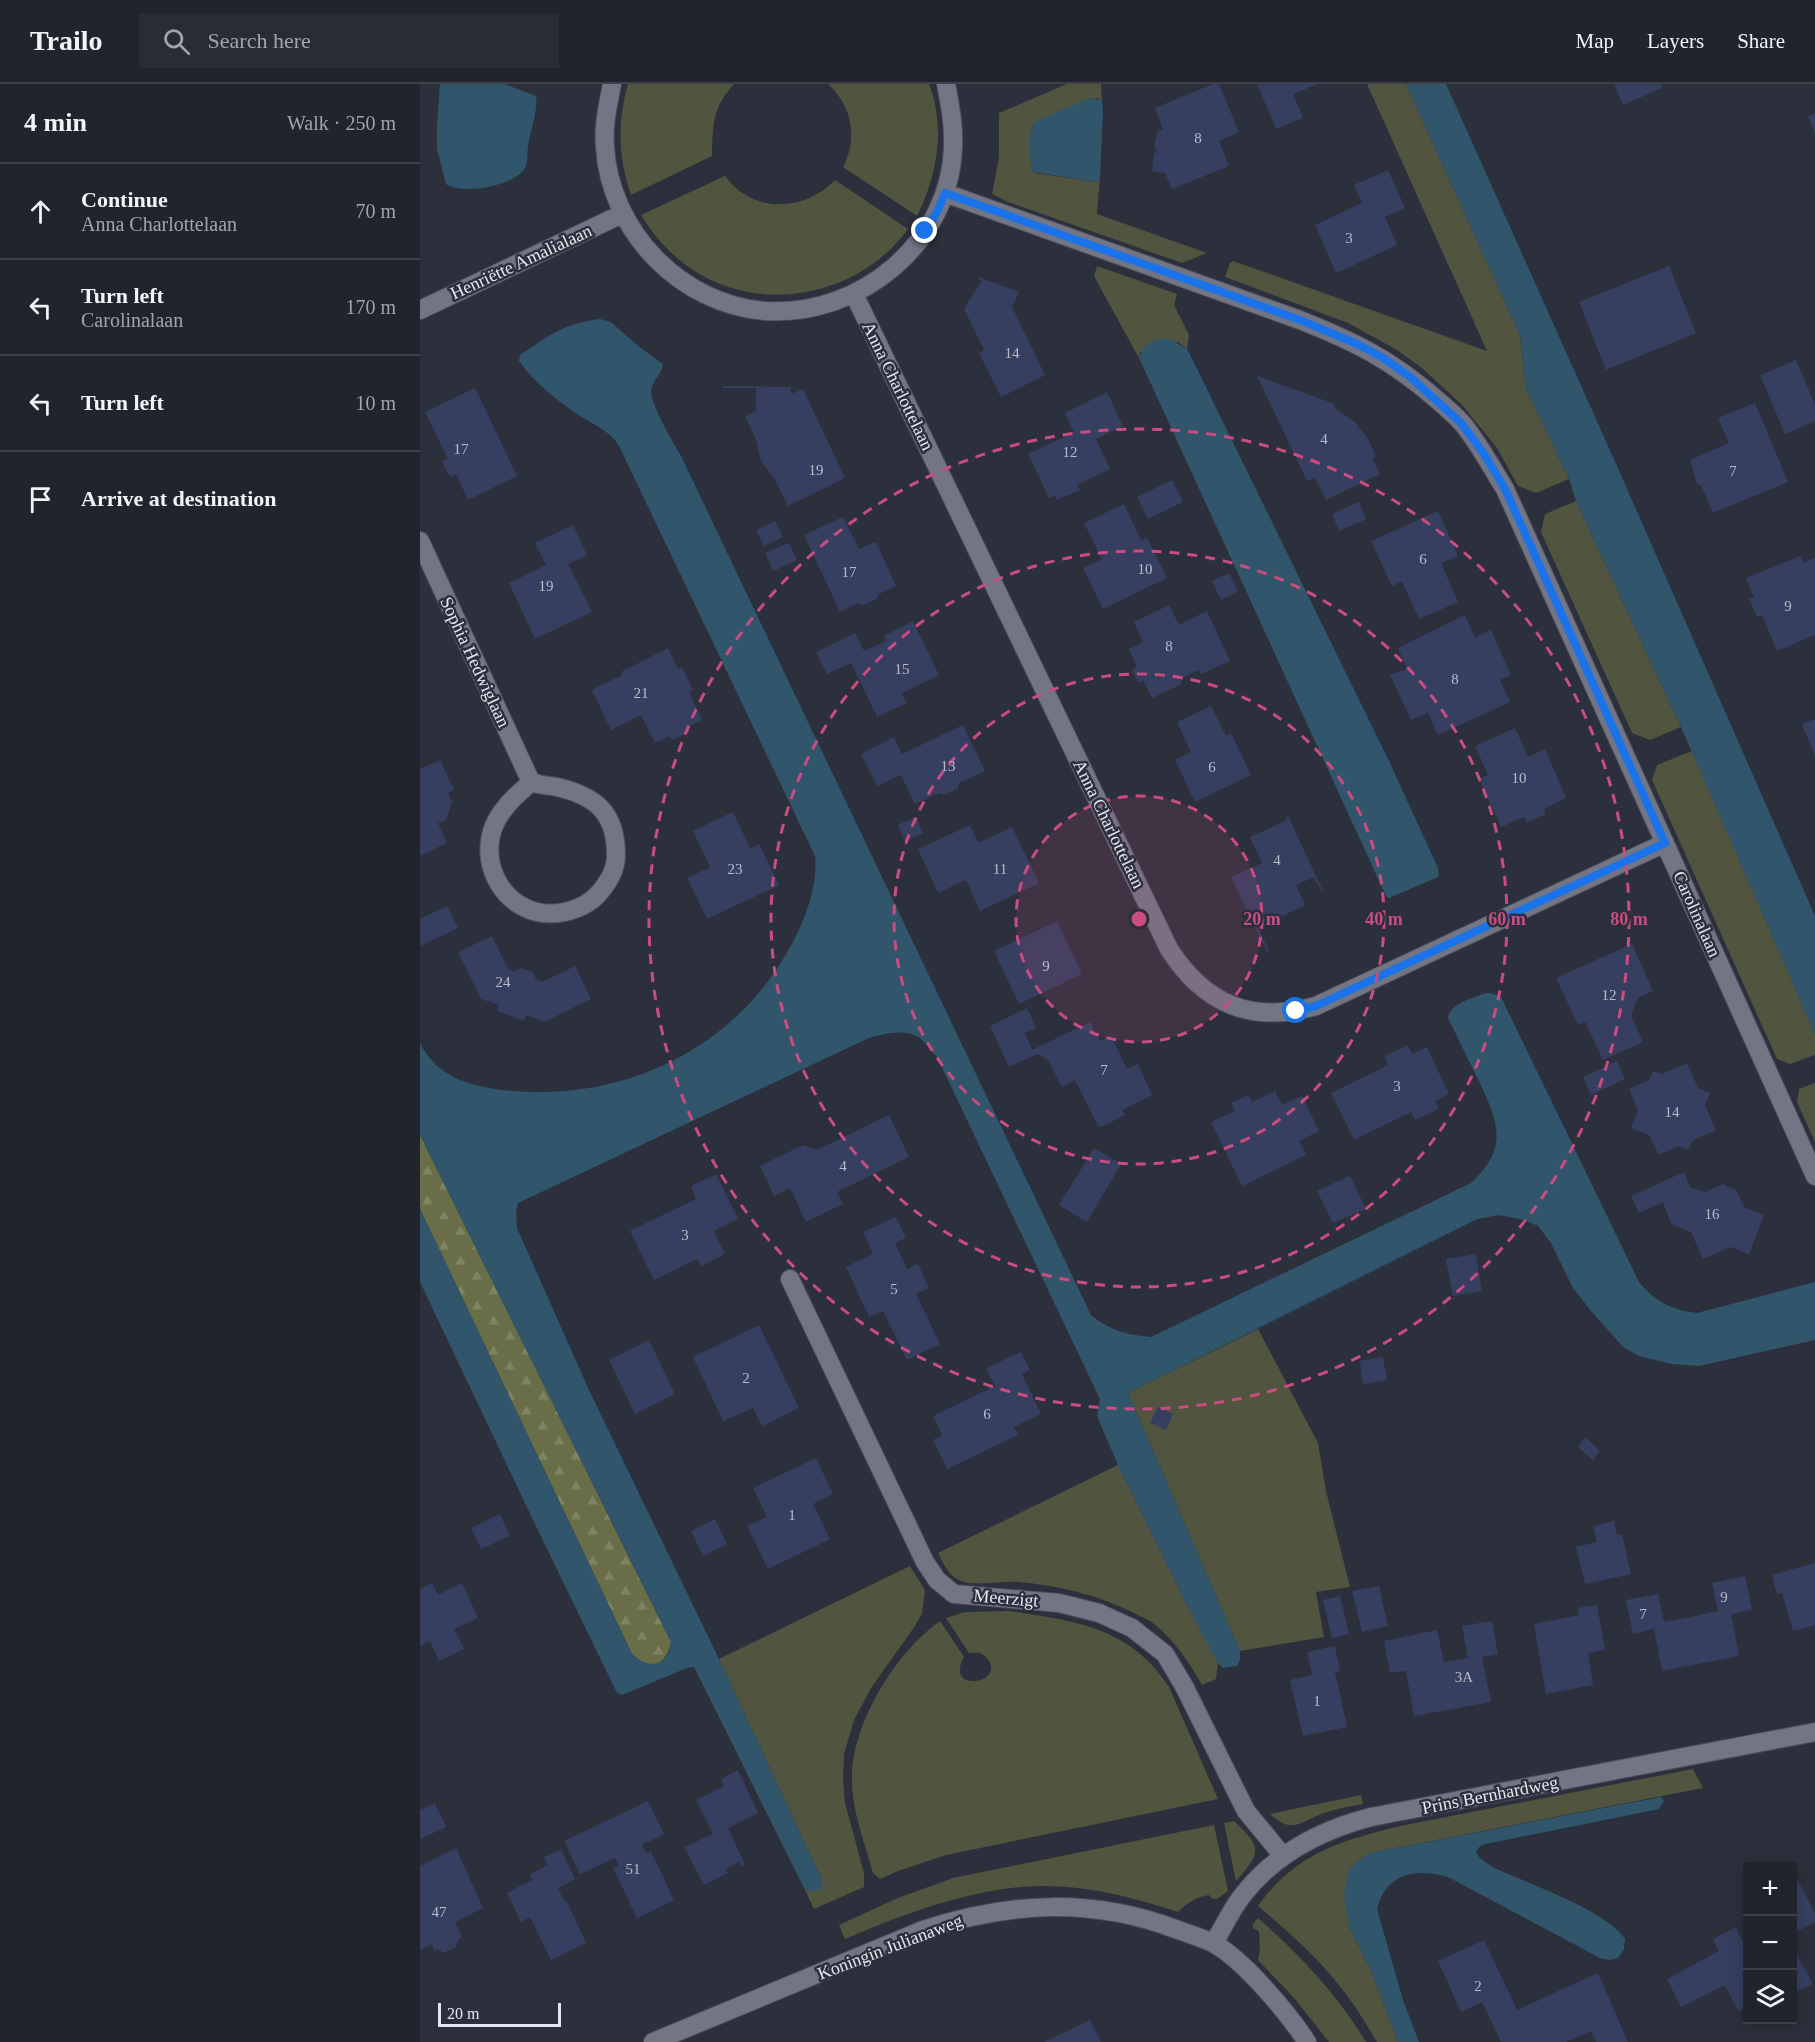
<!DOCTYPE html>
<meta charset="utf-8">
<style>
:root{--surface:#21242d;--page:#292c35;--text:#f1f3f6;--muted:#a2a4aa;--line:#3e4149}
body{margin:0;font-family:Georgia,serif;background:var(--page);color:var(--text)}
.controls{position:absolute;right:18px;bottom:18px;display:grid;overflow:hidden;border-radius:0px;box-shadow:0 3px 15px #0003}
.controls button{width:54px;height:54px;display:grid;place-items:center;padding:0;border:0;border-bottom:2px solid var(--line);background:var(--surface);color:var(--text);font:30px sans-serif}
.scale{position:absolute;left:18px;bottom:15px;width:123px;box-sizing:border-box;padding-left:6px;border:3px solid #e3e6ee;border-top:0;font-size:16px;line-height:21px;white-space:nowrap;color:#e3e6ee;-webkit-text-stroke:4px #2c303c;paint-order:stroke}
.stop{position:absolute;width:18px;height:18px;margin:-14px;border:4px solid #1a73e8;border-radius:50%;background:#fff}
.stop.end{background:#1a73e8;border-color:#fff;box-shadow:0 2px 6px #0008}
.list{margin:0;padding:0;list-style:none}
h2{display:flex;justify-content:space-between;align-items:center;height:78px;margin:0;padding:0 24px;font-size:26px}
h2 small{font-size:20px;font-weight:400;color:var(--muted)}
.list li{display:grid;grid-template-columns:39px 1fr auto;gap:18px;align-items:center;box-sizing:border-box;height:96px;padding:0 24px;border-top:2px solid var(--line)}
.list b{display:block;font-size:22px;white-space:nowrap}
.list p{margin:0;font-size:20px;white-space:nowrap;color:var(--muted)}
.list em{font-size:20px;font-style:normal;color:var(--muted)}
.icon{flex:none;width:33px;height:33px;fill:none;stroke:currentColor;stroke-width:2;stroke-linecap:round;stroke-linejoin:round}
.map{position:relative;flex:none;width:1395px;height:1958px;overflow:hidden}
header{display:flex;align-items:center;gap:36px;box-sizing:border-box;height:84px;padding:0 30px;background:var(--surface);border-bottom:2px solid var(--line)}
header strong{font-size:28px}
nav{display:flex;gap:33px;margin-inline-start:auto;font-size:21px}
.search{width:420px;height:54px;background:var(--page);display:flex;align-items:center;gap:15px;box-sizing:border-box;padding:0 21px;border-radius:0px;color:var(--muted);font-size:22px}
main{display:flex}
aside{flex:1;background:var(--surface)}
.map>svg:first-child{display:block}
.green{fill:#51543e}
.forest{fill:url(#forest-firs)}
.water{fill:#31556b}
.building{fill:#363f5f}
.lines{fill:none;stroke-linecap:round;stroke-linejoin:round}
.street-casing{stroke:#4b4e58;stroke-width:20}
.street{stroke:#717584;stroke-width:18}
.route{stroke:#1a73e8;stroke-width:8}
.ring{fill:none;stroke:#ca4c80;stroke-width:3;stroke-dasharray:10 8}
.labels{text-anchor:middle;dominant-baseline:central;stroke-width:5;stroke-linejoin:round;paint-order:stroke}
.number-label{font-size:15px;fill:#b8bcca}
.street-label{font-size:18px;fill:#e3e6ee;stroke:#2c303c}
.centre{fill:#ca4c80;stroke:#2c303c;stroke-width:3}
.ring-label{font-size:18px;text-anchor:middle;font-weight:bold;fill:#ca4c80;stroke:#2c303c;stroke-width:5;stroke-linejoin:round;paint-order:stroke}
</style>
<header>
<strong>Trailo</strong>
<div class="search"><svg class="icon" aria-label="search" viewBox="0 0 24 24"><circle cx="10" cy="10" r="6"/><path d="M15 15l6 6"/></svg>Search here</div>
<nav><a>Map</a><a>Layers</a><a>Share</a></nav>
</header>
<main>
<aside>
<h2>4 min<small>Walk · 250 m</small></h2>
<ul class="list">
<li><svg class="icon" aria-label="ahead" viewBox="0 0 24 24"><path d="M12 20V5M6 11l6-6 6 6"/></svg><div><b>Continue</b><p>Anna Charlottelaan</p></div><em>70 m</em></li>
<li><svg class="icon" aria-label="left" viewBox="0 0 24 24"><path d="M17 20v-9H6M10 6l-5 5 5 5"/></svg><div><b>Turn left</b><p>Carolinalaan</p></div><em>170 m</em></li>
<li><svg class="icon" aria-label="left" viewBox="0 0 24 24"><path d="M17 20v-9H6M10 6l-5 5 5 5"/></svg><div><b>Turn left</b></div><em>10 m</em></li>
<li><svg class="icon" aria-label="arrive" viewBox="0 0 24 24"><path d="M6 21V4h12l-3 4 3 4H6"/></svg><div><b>Arrive at destination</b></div></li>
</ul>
</aside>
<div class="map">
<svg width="1395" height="1958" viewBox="0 0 1395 1958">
<defs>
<pattern id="forest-firs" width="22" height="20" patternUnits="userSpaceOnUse" patternTransform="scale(1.5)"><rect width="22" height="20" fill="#6a6e48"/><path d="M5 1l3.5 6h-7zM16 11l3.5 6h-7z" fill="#7f8363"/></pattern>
</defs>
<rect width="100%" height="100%" fill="#2c303c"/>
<path class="green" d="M208 0H314C292 24 293 41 292 72L211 111C198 74 197 37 208 0Z
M408 0H509C526 44 517 92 497 132L423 83C438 55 432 21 408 0Z
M647 0H681L682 16 676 14 613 40 611 51V86L616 89 675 98 680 93 677 130 787 169 762 179 588 118 572 110 579 74V29Z
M947 0H986L1100 251 1106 304 1149 395 1116 409 1098 402 1077 364 1042 321 1002 284 977 266 928 239 805 193 810 179 813 177 1067 267Z
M305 92C332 130 385 128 415 96L488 145C435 218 325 234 256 173 242 161 231 147 221 131Z
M677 182 757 210 754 221 769 251 767 265 758 258 720 268V276L674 192Z
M1156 417 1261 643 1230 656 1212 649 1121 448 1125 430Z
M1272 667 1395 950V971L1370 980 1357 975 1232 696 1237 681Z
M1395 999V1058L1377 1018 1379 1005Z
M838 1245 898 1359 906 1407 930 1503 896 1508 904 1553 820 1567 708 1309Z
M698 1381 765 1517 798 1578 796 1595 782 1601C769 1578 755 1557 734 1540 729 1535 721 1533 714 1529 678 1511 640 1502 600 1498 582 1496 557 1503 541 1497 528 1492 524 1480 518 1469Z
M490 1482 505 1506 502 1529 495 1542 451 1604 434 1636 424 1670 423 1696 425 1719 444 1789V1803L394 1825 384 1804 388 1806 401 1794 299 1575Z
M589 1527C655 1537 710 1543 749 1603L798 1715 526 1771 478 1787 460 1795 453 1789C445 1759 432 1727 432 1696 431 1640 476 1568 520 1537L544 1573C523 1610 588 1600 567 1574 562 1568 556 1568 549 1569L526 1534 545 1528Z
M1273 1685 1283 1704 950 1769 935 1779 929 1843 951 1886 978 1958H957C945 1938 933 1918 918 1900 895 1871 866 1846 838 1822 876 1769 920 1757 980 1742Z
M941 1711 943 1720C930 1722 915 1725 901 1730 879 1739 872 1750 850 1730Z
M814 1737C843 1764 841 1769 816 1797L804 1739Z
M794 1741 808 1807 797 1815H793L789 1811C776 1813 767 1819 758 1828 707 1811 654 1798 600 1803 539 1809 481 1831 425 1855L419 1841 478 1814 533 1794Z
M838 1834C880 1871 917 1910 946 1958H909L875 1915 838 1876 840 1865 839 1847 833 1844V1840Z"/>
<path class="forest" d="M0 1051 251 1558C246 1583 230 1587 212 1570L0 1125Z"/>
<path class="water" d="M20 0H85L116 12C118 29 110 46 108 63 107 69 108 76 106 82 99 101 43 112 26 100L17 65V41Z
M986 0H1026L1193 373 1395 832V950L1261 643 1156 417 1149 395 1106 304 1100 251Z
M670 14 682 16 683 27 680 93 675 98 614 88 611 85C611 72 606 47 616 37Z
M180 235 191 238 217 261 243 280C242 290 233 296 231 306 229 317 254 360 261 372L671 1231C689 1246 707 1251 731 1253L1051 1099C1091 1062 1077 1036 1057 993 1047 974 1038 954 1028 934 1030 919 1052 915 1065 909H1071L1081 913 1219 1198C1237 1219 1250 1225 1277 1229L1395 1198V1256L1279 1282 1252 1280 1219 1272 1203 1263 1171 1227 1153 1204 1131 1159 1118 1142 1104 1136 1079 1131 1057 1135 708 1309 820 1567V1576L817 1582 803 1584 797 1578 765 1517 698 1381 677 1332 680 1315 517 973C511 967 504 956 497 952 482 945 463 950 449 954L98 1119 96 1128 97 1144 169 1306 299 1575 401 1794 403 1801 401 1805 392 1807 384 1804 274 1583 267 1584 202 1611 197 1609 113 1436 0 1198V1125L212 1570C230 1586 247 1583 251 1558L0 1051V959C16 992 48 1002 83 1006 198 1019 310 969 368 867 384 839 398 804 395 772L199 362C190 346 168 338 154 328 134 314 113 297 99 277L100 271C129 252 144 239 180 235Z
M748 254 767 265 779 289 969 677 1018 784 1019 792 1016 794 969 814 966 812 720 276C721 260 733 255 748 254Z
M1241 1713 1244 1717 1239 1725 1065 1760 1058 1764 1056 1769C1064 1781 1083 1788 1096 1793 1126 1807 1186 1828 1205 1855L1204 1865 1198 1874 1190 1876 1180 1874 1028 1793C996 1784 966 1789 957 1825L983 1916 999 1958H978L951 1886 929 1843 926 1826 924 1809 929 1786 935 1779 950 1769Z"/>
<path class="building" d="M793 0H799L819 48 799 57 809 82 752 105 745 89 732 87 734 69 737 68 734 61 738 47 743 45 735 24Z
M837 0H898L873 10 883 34 856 45Z
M1194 0H1241L1242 4 1203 21Z
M1395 30V49L1388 32Z
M968 86 985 124 965 133 977 161 916 189 895 141 942 119 934 101Z
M1249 182 1276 249 1186 286 1159 218Z
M559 193 599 208 592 223 625 291 581 313 559 269 564 266 544 225 562 196 558 195Z
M1376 276 1395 321V337L1365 350 1340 291Z
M837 292 915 320 914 324 935 338 948 355 956 372 952 374 960 390 906 416 895 394 887 397Z
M302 302 371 303V310L383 305 425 394 368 422 354 394 341 377 336 356 325 332 336 327V304H302Z
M55 304 97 392 48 416 36 390 30 393 22 378 28 375 5 328Z
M687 308 703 342 676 355 690 385 657 401 660 406 637 416 635 411 629 414 608 370 654 348 645 329Z
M1335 319 1368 398 1293 429 1281 401 1277 400 1270 376 1309 359 1298 334Z
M752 396 763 418 728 435 717 413Z
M939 418 946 435 919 447 912 430Z
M704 420 721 456 727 454 747 494 683 525 663 484 682 475 664 439Z
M1018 427 1038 472 1021 479 1038 518 999 535 982 497 972 502 951 457Z
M423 433 439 465 456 458 476 502 459 510 457 515 443 521 438 519 420 528 384 451Z
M355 437 363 453 344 462 336 446Z
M153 441 167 471 148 480 172 528 115 555 89 499 126 481 115 459Z
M369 459 377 476 353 487 345 469Z
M1380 472 1383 479 1395 474V551L1357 567 1342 531 1337 533 1329 515 1334 513 1326 494Z
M809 489 818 508 801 516 792 497Z
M749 521 759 541 787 527 810 577 781 590 778 586 760 595 762 600 732 614 723 596 718 599 712 586 717 583 709 565 723 558 714 538Z
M1045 531 1055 554 1071 546 1091 591 1080 596 1090 618 1018 651 1008 629 991 636 970 591 987 585 978 564Z
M493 537 519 591 482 609 487 619 457 633 431 579 407 590 396 568 435 549 444 567 466 557 464 552Z
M248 564 258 585 262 583 273 606 269 608 282 636 268 643 270 648 252 656 250 652 235 659 221 631 191 646 172 606 202 591 201 588Z
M791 622 806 652 811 649 831 691 775 718 755 676 771 668 757 638Z
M1395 635V672L1382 640Z
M543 641 565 687 539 699 538 705 524 711 519 709 495 720 481 691 457 702 441 670 474 653 482 670Z
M1095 644 1108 673 1125 665 1146 714 1124 725 1126 730 1107 739 1104 733 1081 743 1059 695 1068 691 1055 662Z
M20 676 34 706 28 709 31 716H33L26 736 18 739 27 759 0 772V685Z
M313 728 330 764 339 760 359 801 287 835 267 794 290 783 273 747Z
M868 732 903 807 902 808 894 793 876 801 885 821 838 844 849 867 847 868 811 793 842 779 830 753 867 736 866 733Z
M496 733 503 749 485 758 478 741Z
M550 741 558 759 592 743 619 799 560 827 546 796 518 809 498 765Z
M27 822 38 844 0 862V835Z
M637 837 662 890 599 920 574 867Z
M72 852 88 885 94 888 101 884 112 888 116 895 122 898 155 882 171 915 124 938 106 931 104 937 77 927 79 921 61 915 38 868Z
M1212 860 1233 907 1218 914 1211 931 1223 958 1183 976 1165 938 1158 941 1136 894Z
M607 924 616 944 605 949 612 966 670 938 680 957 691 952 707 985 718 980 732 1011 702 1026 705 1031 683 1042H678L655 996 642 1003 628 976 618 970 589 983 570 942Z
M988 961 992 970 1007 963 1029 1010 1015 1017 1019 1025 995 1036 991 1028 934 1056 911 1009 968 981 964 972Z
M1197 977 1205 995 1171 1011 1163 993Z
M1267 979 1278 1004 1290 1009 1285 1021 1296 1046 1272 1057 1268 1066 1259 1062 1239 1071 1229 1051 1211 1044 1218 1026 1209 1005 1229 996 1233 987 1242 990Z
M855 1007 862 1021 882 1012 899 1047 879 1057 886 1071 822 1102 791 1038 815 1027 811 1019 828 1011 832 1018Z
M469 1031 489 1073 417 1108 423 1120 386 1138 370 1104 354 1112 340 1082 383 1061 397 1066Z
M674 1064 701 1080 667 1138 639 1121Z
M1264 1088 1270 1103 1285 1108 1303 1100 1316 1106 1324 1123 1344 1131 1329 1170 1310 1163 1283 1175 1271 1148 1251 1140 1243 1118 1219 1129 1211 1112Z
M296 1090 318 1135 294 1147 305 1170 281 1182 277 1175 234 1196 210 1147 276 1115 271 1102Z
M930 1092 946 1125 913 1139 897 1107Z
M476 1133 486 1154 475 1159 487 1185 498 1180 509 1204 496 1210 520 1260 487 1276 463 1227 449 1233 426 1183 453 1170 443 1148Z
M1056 1170 1062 1207 1033 1212 1026 1175Z
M339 1241 379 1324 342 1342 333 1324 303 1337 273 1273Z
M229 1256 255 1310 215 1330 189 1276Z
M601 1268 610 1286 602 1290 621 1330 594 1343 598 1351 527 1385 513 1356 522 1351 513 1332 575 1302 566 1284Z
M963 1273 967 1296 943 1300 940 1277Z
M738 1323 753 1330 746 1346 730 1339Z
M1165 1353 1180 1367 1173 1376 1158 1363Z
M396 1374 413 1410 393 1420 410 1455 348 1485 327 1442 347 1433 333 1404Z
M80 1430 90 1452 61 1465 51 1444Z
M295 1435 307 1460 283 1472 271 1447Z
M1194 1437 1197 1451 1202 1450 1211 1490 1165 1500 1156 1463 1177 1458 1173 1442Z
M1395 1479V1541L1373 1547 1362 1509 1357 1510 1352 1491Z
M1325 1492 1332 1526 1311 1530 1319 1572 1242 1587 1234 1545 1213 1550 1206 1516 1238 1510 1244 1538 1271 1533 1298 1527 1292 1499Z
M12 1499 18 1511 42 1499 58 1534 34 1545 44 1565 19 1577 10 1557 0 1562V1505Z
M959 1502 968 1542 942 1548 932 1507Z
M920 1512 929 1550 912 1554 903 1516Z
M1177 1521 1185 1566 1168 1569 1173 1601 1126 1610 1114 1540 1159 1531 1157 1524Z
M1072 1537 1078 1570 1062 1573 1071 1618 994 1632 986 1587 970 1589 964 1557 1017 1546 1024 1578 1048 1574 1042 1542Z
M915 1562 920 1587 915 1588 927 1643 883 1652 870 1596 892 1591 887 1568Z
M318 1686 338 1729 308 1744 325 1781 321 1783 319 1778 306 1785 308 1789 284 1801 264 1763 293 1750 276 1716 304 1702 301 1695Z
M228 1717 244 1750 222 1761 226 1769 231 1767 254 1816 217 1834 193 1784 199 1782 195 1774 160 1790 144 1757Z
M15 1719 26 1743 0 1755V1726Z
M36 1764 63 1824 35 1838 42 1853 38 1856 36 1863 24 1869 18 1865 14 1867 12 1860 0 1866V1782Z
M141 1765 155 1795 138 1804 144 1817 146 1816 166 1859 131 1876 110 1833 101 1838 87 1809 112 1796 109 1791 128 1781 124 1773Z
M1372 1785 1395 1829V1838L1372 1850Z
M1316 1843 1322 1856 1328 1853V1922L1318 1927 1305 1901 1261 1923 1247 1895 1299 1867 1293 1855Z
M1064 1856 1097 1926 1178 1889 1208 1958H1176L1171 1947 1146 1958H1081L1062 1918 1041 1928 1018 1877Z
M1372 1861 1393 1900 1372 1910Z
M670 1936 681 1958H624Z"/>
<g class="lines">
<defs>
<path id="street" d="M192 0C188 21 183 41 185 63 190 147 260 220 345 227 440 233 530 159 533 63 534 41 530 21 526 0
M525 109 880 236C935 258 970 275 1015 314 1024 322 1034 330 1042 339 1059 359 1071 383 1085 405L1395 1092
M434 210 749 865C785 921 832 940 896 922L1245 759
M0 226 202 130
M0 457 111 698
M111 698C122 702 127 701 137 703 176 712 196 729 196 771 196 786 189 797 180 808 171 819 158 825 145 828 85 841 46 770 85 724 92 714 102 707 111 698Z
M370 1195 505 1478 517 1496 534 1510 639 1519 679 1529 712 1544 745 1570 764 1602 826 1727 863 1772
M794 1859C803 1844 811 1826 822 1812 855 1769 901 1746 951 1733L1395 1648
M233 1958 503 1846C590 1818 672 1813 758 1846 770 1850 782 1854 793 1859 824 1876 867 1928 887 1958"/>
</defs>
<use href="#street" class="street-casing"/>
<use href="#street" class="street"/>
</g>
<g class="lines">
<path class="route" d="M505 147 517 128 525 109 880 236 937 260 963 274 989 292 1041 339 1064 370 1085 405 1245 759 896 922 876 927"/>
</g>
<circle cx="719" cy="835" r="123" fill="#ca4c80" fill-opacity=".12"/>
<g class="ring">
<circle cx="719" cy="835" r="123"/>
<circle cx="719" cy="835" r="245"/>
<circle cx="719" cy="835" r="368"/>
<circle cx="719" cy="835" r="490"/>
</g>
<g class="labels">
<g class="number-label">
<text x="778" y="54">8</text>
<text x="929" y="154">3</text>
<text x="592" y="269">14</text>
<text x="904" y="355">4</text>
<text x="41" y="365">17</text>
<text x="650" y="368">12</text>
<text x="396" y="386">19</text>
<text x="1313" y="387">7</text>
<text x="1003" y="475">6</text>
<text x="725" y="485">10</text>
<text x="429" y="488">17</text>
<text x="126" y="502">19</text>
<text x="1368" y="522">9</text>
<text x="749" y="562">8</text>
<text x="482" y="585">15</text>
<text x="1035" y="595">8</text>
<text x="221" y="609">21</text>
<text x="528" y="682">13</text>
<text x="792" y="683">6</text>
<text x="1099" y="694">10</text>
<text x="857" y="776">4</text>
<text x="315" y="785">23</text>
<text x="580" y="785">11</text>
<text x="626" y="882">9</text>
<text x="83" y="898">24</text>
<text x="1189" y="911">12</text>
<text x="684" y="986">7</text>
<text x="977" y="1002">3</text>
<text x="1252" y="1028">14</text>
<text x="423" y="1082">4</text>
<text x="1292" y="1130">16</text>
<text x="265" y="1151">3</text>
<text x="474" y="1205">5</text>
<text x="326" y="1294">2</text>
<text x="567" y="1330">6</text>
<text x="372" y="1431">1</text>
<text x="1304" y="1513">9</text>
<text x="1223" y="1530">7</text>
<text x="1044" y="1593">3A</text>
<text x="897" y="1617">1</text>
<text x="213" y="1785">51</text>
<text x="19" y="1828">47</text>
<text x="1058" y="1902">2</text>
</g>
<g class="street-label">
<text transform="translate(101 178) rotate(-25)">Henriëtte Amalialaan</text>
<text transform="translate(478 302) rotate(64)">Anna Charlottelaan</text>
<text transform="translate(55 578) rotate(65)">Sophia Hedwiglaan</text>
<text transform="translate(689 740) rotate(64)">Anna Charlottelaan</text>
<text transform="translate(1277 830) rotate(66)">Carolinalaan</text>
<text transform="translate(586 1514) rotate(5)">Meerzigt</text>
<text transform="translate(1070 1711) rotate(-11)">Prins Bernhardweg</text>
<text transform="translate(470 1863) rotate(-21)">Koningin Julianaweg</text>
</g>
</g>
<circle cx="719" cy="835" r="9" class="centre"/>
<g class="ring-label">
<text x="842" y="841">20 m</text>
<text x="964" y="841">40 m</text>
<text x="1087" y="841">60 m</text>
<text x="1209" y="841">80 m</text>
</g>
</svg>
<div class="controls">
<button>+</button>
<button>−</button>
<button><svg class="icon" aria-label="layers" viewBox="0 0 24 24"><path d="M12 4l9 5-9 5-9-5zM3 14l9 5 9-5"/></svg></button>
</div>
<div class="scale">20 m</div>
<div class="stop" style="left:876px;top:927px"></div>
<div class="stop end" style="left:505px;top:147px"></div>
</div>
</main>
